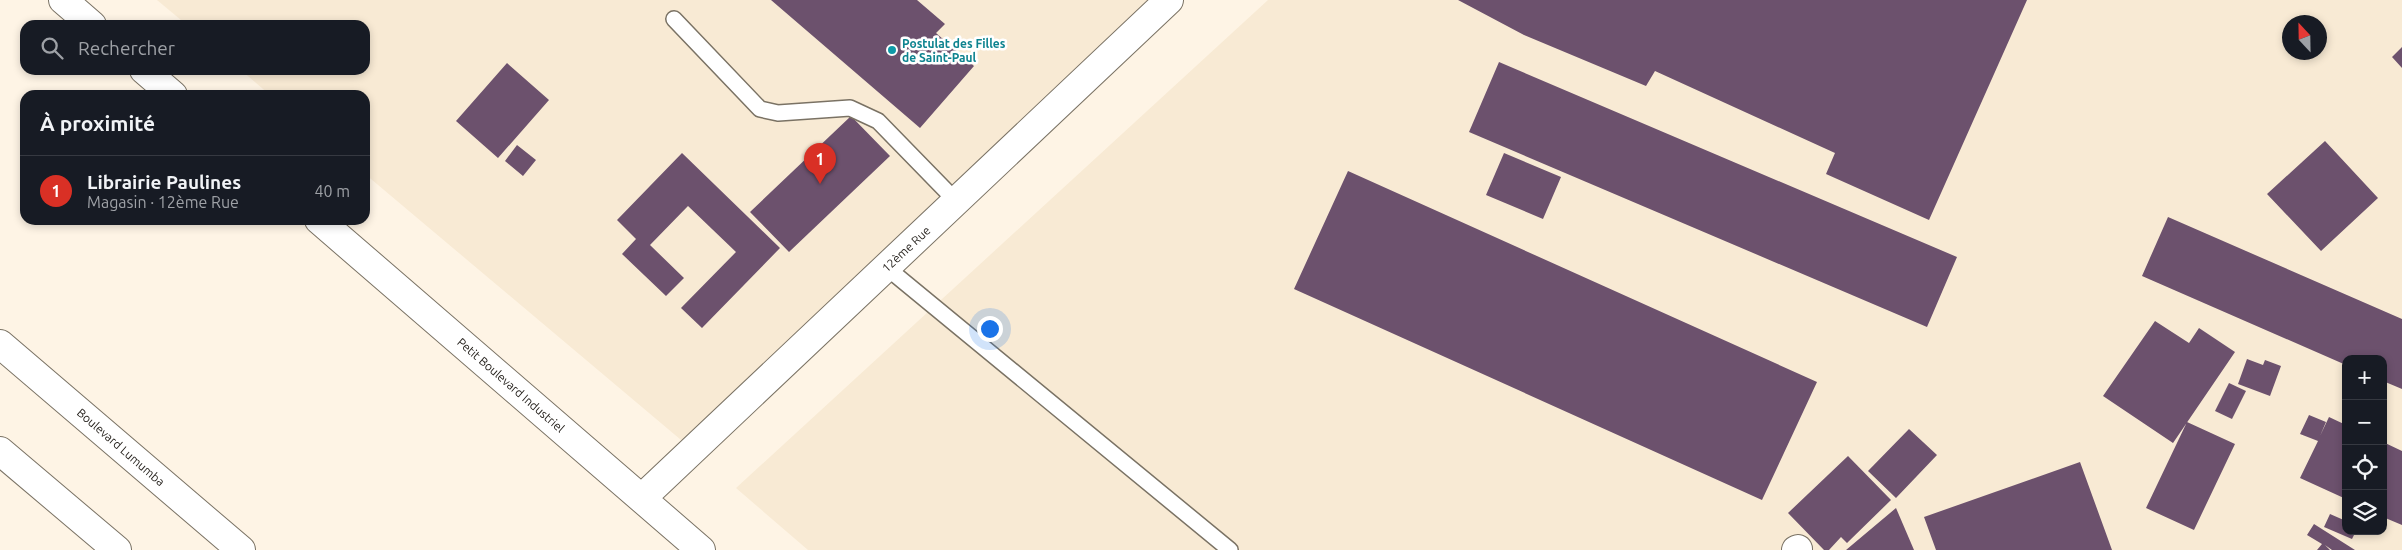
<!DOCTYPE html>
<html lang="fr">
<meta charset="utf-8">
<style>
:root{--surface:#171b24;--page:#20242c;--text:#f1f3f6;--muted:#9ea1a6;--line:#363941;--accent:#d93025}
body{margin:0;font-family:Ubuntu,sans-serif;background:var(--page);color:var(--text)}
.controls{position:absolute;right:15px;bottom:15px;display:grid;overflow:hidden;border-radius:10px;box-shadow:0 2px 8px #0003}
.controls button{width:45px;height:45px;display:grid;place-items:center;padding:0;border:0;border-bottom:1px solid var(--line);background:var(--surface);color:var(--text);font:25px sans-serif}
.compass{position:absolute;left:2282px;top:15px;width:45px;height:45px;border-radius:50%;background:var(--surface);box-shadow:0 2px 8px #0003;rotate:338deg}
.you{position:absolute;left:989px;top:328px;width:18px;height:18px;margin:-12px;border:4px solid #fff;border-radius:50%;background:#1a73e8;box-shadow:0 0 0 8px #1a73e833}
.badge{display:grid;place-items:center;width:32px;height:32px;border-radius:50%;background:var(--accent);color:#fff;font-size:16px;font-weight:700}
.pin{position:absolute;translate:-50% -41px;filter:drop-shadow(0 1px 2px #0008)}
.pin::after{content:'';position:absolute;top:26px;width:18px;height:15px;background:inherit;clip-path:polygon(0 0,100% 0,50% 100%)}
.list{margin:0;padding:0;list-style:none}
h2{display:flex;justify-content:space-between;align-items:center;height:65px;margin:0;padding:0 20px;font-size:21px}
h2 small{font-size:16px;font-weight:400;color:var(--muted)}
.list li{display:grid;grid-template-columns:32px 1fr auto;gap:15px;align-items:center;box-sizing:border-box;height:70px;padding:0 20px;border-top:1px solid var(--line)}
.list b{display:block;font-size:19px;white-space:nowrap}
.list p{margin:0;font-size:16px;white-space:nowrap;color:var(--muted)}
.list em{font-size:16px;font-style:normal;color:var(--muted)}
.icon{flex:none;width:28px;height:28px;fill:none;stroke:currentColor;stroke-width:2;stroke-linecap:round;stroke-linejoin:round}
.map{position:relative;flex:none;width:2402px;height:550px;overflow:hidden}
.search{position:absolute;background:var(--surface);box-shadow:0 2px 8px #0003;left:20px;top:20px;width:350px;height:55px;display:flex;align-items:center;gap:12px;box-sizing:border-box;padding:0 18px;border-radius:15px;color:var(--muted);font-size:19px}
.panel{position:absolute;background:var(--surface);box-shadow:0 2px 8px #0003;left:20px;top:90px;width:350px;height:135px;border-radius:15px}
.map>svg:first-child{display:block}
.built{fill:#f8ead4;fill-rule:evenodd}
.building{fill:#6c516d}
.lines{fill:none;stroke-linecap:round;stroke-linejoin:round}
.service-casing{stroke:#7a7264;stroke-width:18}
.minor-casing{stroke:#7a7264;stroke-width:30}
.trunk-casing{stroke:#7a7264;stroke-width:30}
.service{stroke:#fff;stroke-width:15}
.minor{stroke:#fff;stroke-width:28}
.trunk{stroke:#fff;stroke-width:28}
.culture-dot{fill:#0f9aa8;stroke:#fff;stroke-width:2}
.labels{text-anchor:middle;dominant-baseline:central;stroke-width:5;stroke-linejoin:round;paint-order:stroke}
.culture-label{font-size:12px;font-weight:bold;fill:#0d838f;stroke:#fff;text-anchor:start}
.street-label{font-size:12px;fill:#25211c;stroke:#fff}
</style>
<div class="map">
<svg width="2402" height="550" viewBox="0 0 2402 550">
<rect width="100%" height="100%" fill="#fef4e5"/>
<path class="built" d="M157 0H1160L687 445 365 174V95H270L241 70H365V25H187Z
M1268 0H2402V550H808L736 488ZM2290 22H2320V52H2290ZM2346 359H2383V531H2346Z"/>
<path class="building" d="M771 0H917L945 24 936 33 974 66 920 128Z
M1458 0H2027L1929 220 1826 174 1835 153 1655 71 1646 86 1524 35Z
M2402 47V68L2392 57Z
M1499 62 1957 257 1927 327 1469 132Z
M507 63 549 100 498 158 456 121Z
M851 116 890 156 789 252 750 212Z
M2325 141 2378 198 2321 251 2267 194Z
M517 145 536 160 523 176 505 161Z
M682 153 780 248 702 328 681 308 736 252 688 206 650 245 684 278 666 296 622 254 636 239 617 220Z
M1504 153 1561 177 1543 219 1486 195Z
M1348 171 1817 382 1762 500 1294 289Z
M2168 217 2402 319V389L2383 381V359H2346V365L2142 276Z
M2155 321 2189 343 2199 328 2235 352 2173 443 2103 396Z
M2247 359 2263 365 2265 360 2281 366 2270 396 2238 384Z
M2229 383 2246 391 2232 419 2215 411Z
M2309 415 2326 422 2320 436 2329 417 2346 425V499L2300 478 2318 441 2300 434Z
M2187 422 2235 444 2194 530 2146 508Z
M1909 429 1937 455 1896 498 1868 471Z
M2383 442 2402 451V525L2383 517Z
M1848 456 1891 500 1847 543 1841 537 1829 550H1824L1788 513Z
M2080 462 2112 550H1936L1924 517Z
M1896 508 1914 550H1846Z
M2330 514 2346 521V531H2356L2352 539 2324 527Z
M2314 524 2355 550H2332L2325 545 2330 550H2317L2322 544 2307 535Z"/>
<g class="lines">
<defs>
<path id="service" d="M674 19 760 109 778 113 850 108 878 121 956 201
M886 267 1230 550"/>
<path id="minor" d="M63 0 92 25
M144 70 173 95
M319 220 701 550
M642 498 1169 0
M1796 550 1798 549"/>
<path id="trunk" d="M0 344 241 550
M0 451 117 550"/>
</defs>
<use href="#service" class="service-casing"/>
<use href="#minor" class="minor-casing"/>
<use href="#trunk" class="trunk-casing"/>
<use href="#service" class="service"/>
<use href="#minor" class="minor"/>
<use href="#trunk" class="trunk"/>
</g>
<circle class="culture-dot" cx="892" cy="50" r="5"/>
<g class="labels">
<g class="culture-label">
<text x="902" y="43">Postulat des Filles<tspan x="902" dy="14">de Saint-Paul</tspan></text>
</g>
<g class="street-label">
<text transform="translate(906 249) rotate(-43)">12ème Rue</text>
<text transform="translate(511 385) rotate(41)">Petit Boulevard Industriel</text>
<text transform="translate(121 447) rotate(41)">Boulevard Lumumba</text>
</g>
</g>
</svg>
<div class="controls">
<button>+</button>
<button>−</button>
<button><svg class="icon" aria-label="locate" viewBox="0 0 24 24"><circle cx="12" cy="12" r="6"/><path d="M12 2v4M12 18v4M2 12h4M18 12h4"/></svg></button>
<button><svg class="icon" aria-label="layers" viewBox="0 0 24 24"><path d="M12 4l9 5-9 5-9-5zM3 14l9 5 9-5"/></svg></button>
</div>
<svg class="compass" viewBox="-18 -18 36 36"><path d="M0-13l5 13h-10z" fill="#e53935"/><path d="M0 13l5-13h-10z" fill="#9ea1a6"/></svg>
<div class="you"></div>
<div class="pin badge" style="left:820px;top:184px">1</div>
<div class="search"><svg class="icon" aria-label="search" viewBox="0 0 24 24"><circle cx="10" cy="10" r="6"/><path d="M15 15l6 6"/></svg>Rechercher</div>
<section class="panel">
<h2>À proximité<small></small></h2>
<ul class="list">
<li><span class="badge">1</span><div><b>Librairie Paulines</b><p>Magasin · 12ème Rue</p></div><em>40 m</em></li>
</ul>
</section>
</div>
